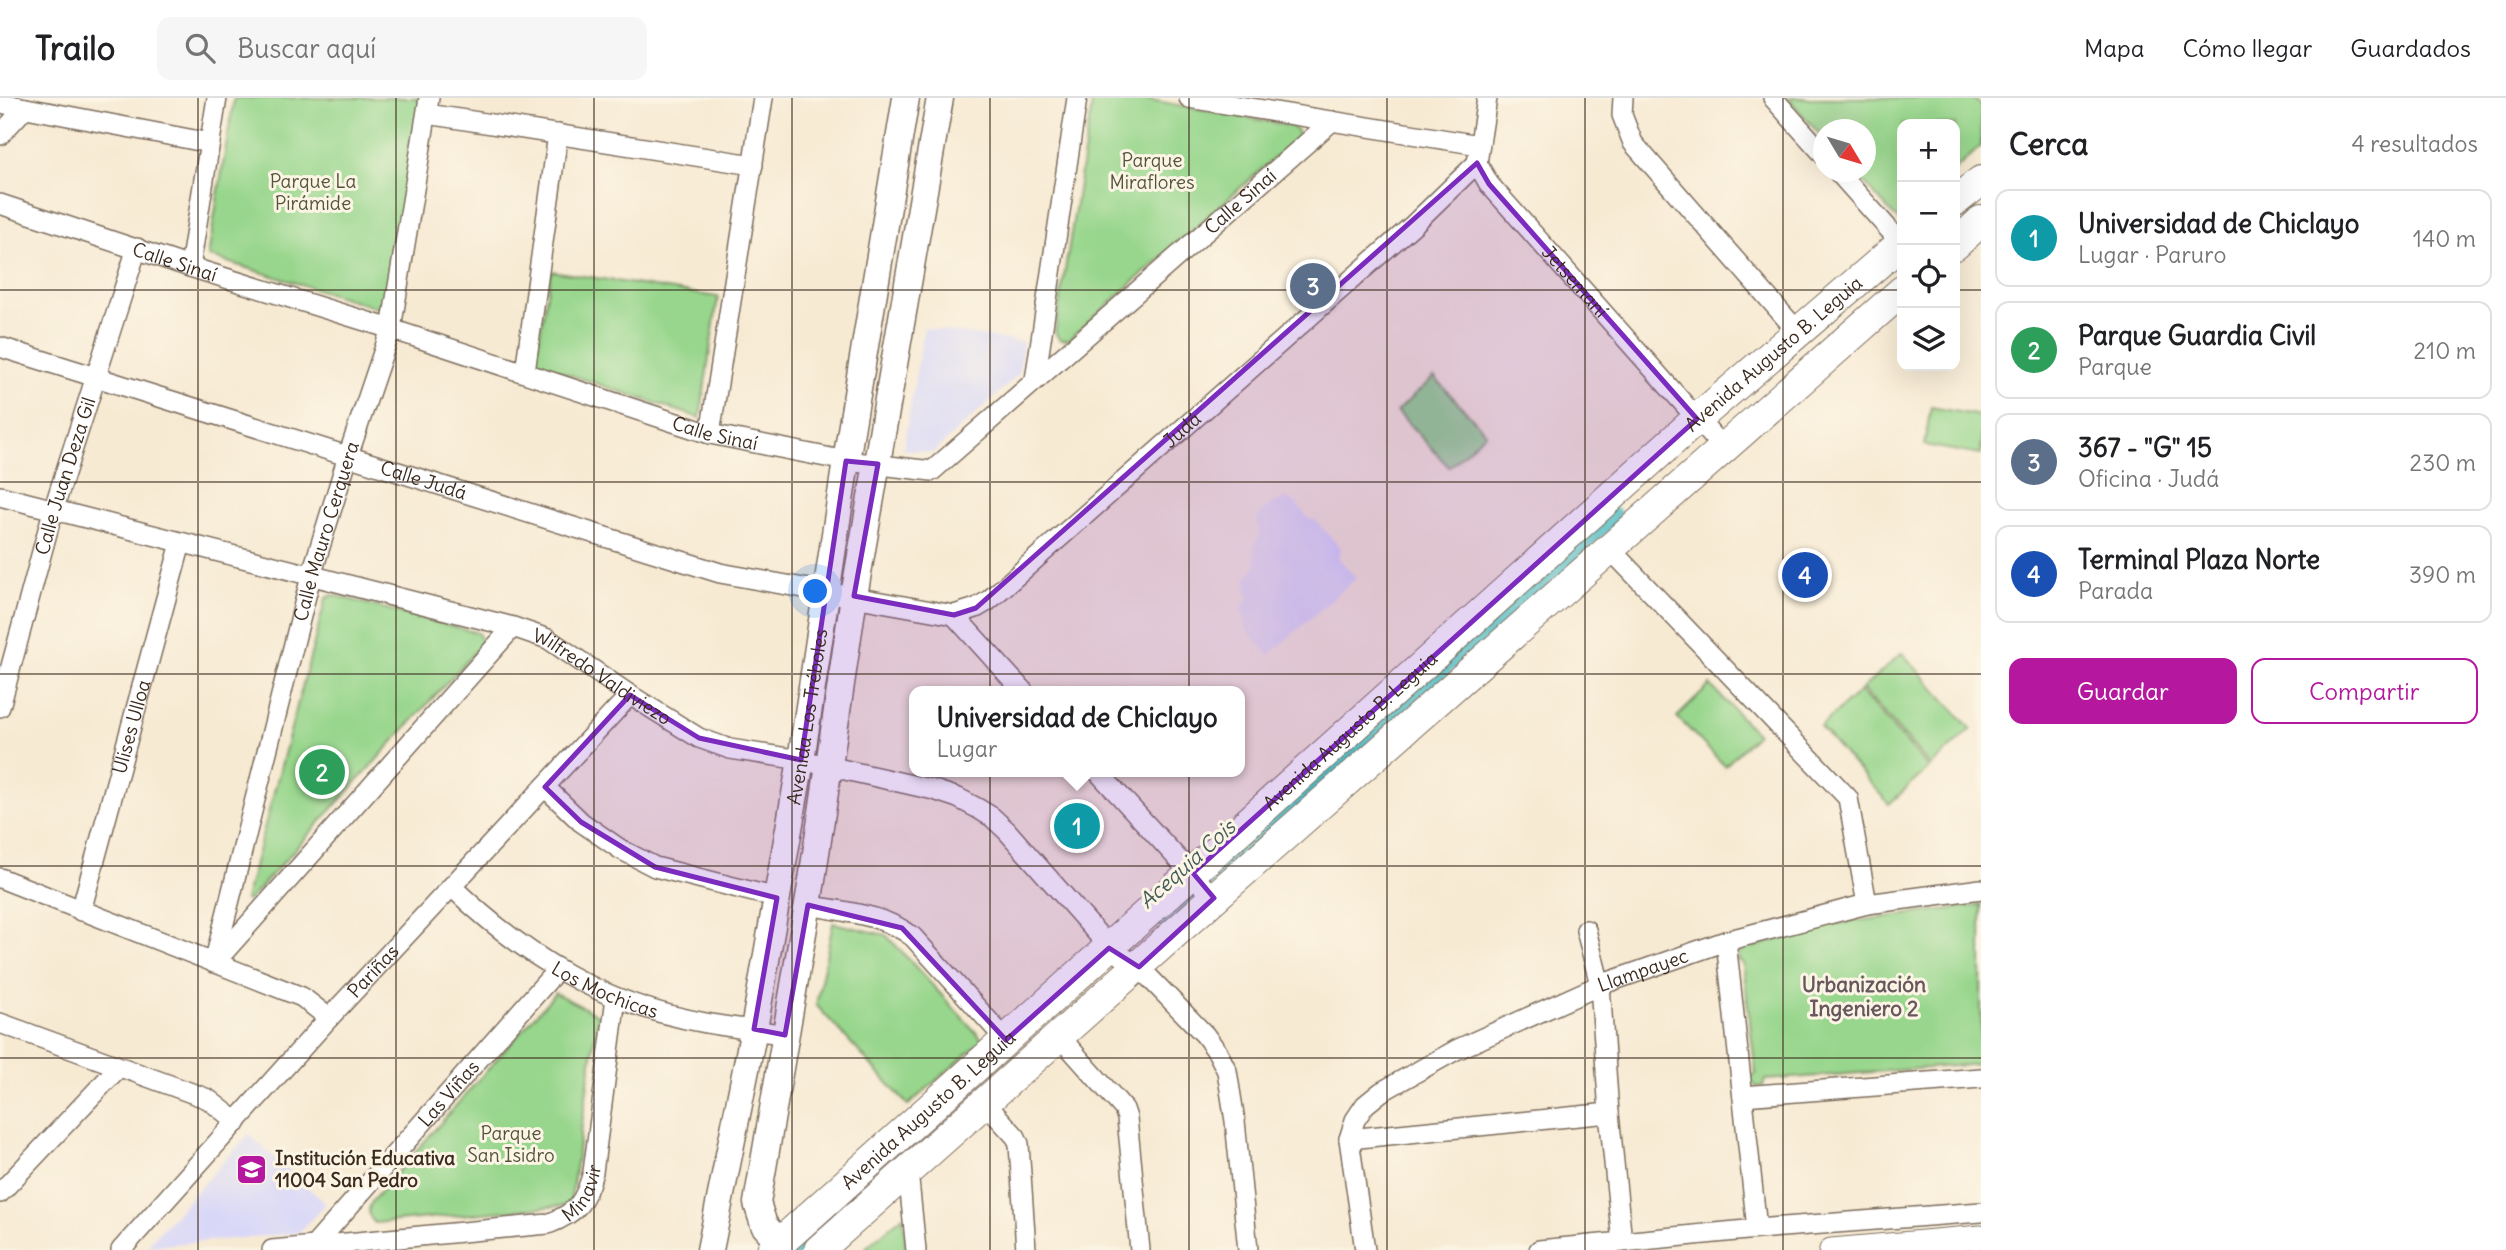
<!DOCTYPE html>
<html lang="es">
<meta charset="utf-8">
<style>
:root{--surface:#fff;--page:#f6f6f6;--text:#202124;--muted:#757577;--line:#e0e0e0;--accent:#b5179e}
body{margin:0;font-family:Delius,sans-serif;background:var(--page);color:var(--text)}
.controls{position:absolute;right:21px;top:21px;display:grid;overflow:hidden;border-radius:14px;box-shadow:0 7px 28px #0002}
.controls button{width:63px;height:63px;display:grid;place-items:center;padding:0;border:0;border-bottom:2px solid var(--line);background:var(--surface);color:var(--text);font:35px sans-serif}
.compass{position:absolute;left:1813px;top:21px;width:63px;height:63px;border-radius:50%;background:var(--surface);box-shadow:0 7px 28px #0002;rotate:128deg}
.you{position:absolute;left:816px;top:494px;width:24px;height:24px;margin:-18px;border:5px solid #fff;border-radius:50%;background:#1a73e8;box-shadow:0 0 0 10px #1a73e833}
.badge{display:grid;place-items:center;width:46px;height:46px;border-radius:50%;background:var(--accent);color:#fff;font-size:23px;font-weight:700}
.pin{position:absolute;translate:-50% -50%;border:4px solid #fff;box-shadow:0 2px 7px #0006}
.popup{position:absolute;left:909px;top:588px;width:336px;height:91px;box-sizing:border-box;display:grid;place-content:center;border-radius:14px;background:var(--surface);filter:drop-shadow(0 2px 5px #0005);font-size:23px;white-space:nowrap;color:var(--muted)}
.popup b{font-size:26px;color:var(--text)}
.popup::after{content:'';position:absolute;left:50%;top:100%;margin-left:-14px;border:14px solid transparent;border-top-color:var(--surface)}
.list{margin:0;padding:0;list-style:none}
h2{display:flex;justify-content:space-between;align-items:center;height:91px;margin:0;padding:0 28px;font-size:30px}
h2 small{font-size:23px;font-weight:400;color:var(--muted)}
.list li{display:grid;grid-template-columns:46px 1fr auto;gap:21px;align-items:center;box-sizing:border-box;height:98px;margin:0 14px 14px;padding:0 14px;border:2px solid var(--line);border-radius:14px}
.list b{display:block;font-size:26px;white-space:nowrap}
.list p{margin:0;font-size:23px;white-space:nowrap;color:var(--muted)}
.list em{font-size:23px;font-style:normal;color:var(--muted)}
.actions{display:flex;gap:14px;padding:21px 28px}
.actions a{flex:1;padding:16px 0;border:2px solid var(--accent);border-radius:14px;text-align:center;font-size:24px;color:var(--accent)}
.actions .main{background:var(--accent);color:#fff}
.icon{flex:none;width:38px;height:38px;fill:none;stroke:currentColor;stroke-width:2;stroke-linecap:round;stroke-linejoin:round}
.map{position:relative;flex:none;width:1981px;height:1152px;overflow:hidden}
header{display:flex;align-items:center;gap:42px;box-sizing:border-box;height:98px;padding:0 35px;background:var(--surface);border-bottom:2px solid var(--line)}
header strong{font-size:33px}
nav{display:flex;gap:38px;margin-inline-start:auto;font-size:24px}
.search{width:490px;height:63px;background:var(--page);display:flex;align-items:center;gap:18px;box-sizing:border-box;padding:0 24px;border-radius:14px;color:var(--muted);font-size:26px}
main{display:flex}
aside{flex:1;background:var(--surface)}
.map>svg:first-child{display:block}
.built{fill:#d8d7f8}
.green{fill:#97d68c;stroke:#698055;stroke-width:2}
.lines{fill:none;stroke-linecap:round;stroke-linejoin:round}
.canal{stroke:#4cbac4;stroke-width:18}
.minor-casing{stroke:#7d6d5d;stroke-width:22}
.tertiary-casing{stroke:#7d6d5d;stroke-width:25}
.secondary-casing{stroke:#7d6d5d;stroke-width:29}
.primary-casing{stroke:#7d6d5d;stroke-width:32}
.minor{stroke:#fff;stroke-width:19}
.tertiary{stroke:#fff;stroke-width:23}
.secondary{stroke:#fff;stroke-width:26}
.primary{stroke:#fff;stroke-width:30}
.marked{fill:#7b2cbf;fill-opacity:0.2;stroke:#7b2cbf;stroke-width:5;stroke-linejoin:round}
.grid{fill:none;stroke:#3b2a1e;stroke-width:2;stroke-opacity:0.55}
.labels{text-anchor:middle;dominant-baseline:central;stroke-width:6;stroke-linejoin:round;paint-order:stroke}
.park-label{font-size:19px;fill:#52553a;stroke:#fcf5e5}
.street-label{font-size:19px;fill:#3b2a1e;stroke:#fcf5e5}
.poi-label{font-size:19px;font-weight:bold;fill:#3b2a1e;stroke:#fcf5e5;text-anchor:start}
.water-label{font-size:21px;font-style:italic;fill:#415c58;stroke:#fcf5e5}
.neighbourhood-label{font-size:21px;font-weight:bold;fill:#68575d;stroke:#fcf5e5}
</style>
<header>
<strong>Trailo</strong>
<div class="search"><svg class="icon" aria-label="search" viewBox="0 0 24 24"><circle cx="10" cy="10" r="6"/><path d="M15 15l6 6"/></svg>Buscar aquí</div>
<nav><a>Mapa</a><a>Cómo llegar</a><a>Guardados</a></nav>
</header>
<main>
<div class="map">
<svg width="1981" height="1152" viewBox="0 0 1981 1152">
<rect width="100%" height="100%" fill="#fcf5e5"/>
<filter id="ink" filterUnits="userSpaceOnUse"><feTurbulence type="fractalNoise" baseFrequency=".0143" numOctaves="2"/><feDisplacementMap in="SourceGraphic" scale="14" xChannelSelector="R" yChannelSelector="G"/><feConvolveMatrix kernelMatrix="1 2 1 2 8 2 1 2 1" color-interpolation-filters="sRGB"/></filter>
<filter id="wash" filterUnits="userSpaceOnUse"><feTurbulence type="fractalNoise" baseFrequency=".00686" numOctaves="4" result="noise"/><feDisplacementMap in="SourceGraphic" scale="28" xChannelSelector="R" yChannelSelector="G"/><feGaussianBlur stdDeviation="1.57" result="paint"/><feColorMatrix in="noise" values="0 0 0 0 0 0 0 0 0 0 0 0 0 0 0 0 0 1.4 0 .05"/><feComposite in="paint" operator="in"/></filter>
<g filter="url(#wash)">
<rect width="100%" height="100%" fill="#f7ead3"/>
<path class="built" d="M924 230 1024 244 1018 277 933 355 903 351Z
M1287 401 1296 405 1310 422 1314 421 1341 450 1338 460 1356 480 1269 557 1247 532 1242 512 1249 499 1246 490 1247 479 1256 468 1254 449 1260 436 1257 425 1260 416 1272 405Z
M249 1036 326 1106 298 1135 151 1148 148 1146Z"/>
<path class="green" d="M234 0H422L387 213 208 158Z
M1093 0H1140L1291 28 1297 33 1298 39 1068 242 1059 241 1055 234Z
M1788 0H1973L1981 8V48L1955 72V26H1902V119L1898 122 1854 74H1866V32H1824L1823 40Z
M551 173 718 199 700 320 535 265Z
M1434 279 1486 335 1449 369 1397 313Z
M1931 309 1981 318V357L1924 347Z
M333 497 478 535 482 546 248 803 245 802 326 500Z
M1902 555 1971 631 1931 668 1862 591Z
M1710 587 1757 636 1725 668 1677 619Z
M1860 593 1929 670 1889 706 1820 629Z
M1981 807V966L1765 982 1763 988 1757 989C1753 986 1750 983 1750 978L1756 976 1743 865 1738 862 1742 848 1751 845 1754 849 1826 827Z
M833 825 886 837 983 942 908 1007 816 907Z
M555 895 598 917 570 1107 375 1125C367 1118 367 1111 373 1102Z
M903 1118 906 1152H863Z"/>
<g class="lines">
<path class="canal" d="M1161 822 1613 418
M795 1152 825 1123"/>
</g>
</g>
<g filter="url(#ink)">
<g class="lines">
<defs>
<g id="minor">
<path d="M1189 0 1479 47"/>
<path id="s1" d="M1487 0 1477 65 1489 86 1723 350"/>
<path d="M1623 0 1622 17 1633 45 1798 234"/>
<path d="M1773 0 1824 57"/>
<path d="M0 5 210 45"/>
<path d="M427 16 753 67"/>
<path d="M0 37 25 10"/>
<path d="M1838 74 1902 146"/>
<path id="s2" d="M0 106 190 169 391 231 710 336 846 363 932 373 1332 23"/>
<path d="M190 169 217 0"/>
<path id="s3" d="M0 249 720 475 954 517 976 510 988 503 1413 127 1477 65"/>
<path d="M525 274 558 36"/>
<path d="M1035 282 1077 0"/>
<path d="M710 336 763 0"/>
<path id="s4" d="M0 398 513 529 548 541 630 597 699 640 730 651 801 662 934 692 958 700 977 710 992 719 1007 733 1110 850 1139 869 1205 937 1218 955 1227 973 1235 1023 1248 1152"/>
<path d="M1609 450 1848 700 1867 806"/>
<path d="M954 517 1023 593"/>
<path id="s5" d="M0 609 53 413 137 150"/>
<path d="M1098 674 1214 800"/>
<path d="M545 689 581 724 620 751 655 769 777 800"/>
<path d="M0 780 302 899 329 920"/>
<path id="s6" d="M452 789C526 860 604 907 706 925 732 930 759 932 785 937"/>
<path d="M808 807C843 814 884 816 913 839L1006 942"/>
<path id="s7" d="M81 813 181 445"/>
<path d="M1586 832 1600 887 1609 1015 1622 1144"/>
<path d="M1726 843 1757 1131"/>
<path d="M217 862 513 529"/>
<path id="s8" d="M214 865 311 478 348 358 391 231 429 0"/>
<path d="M0 925 208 1001 237 1024"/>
<path d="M1060 939 1124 1011 1127 1020 1140 1152"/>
<path d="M1743 998 1981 980"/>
<path d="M985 1005 1016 1039 1019 1046 1026 1152"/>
<path d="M1349 1041 1609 1015"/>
<path d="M908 1073 916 1152"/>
<path d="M0 1095 119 969"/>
<path id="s9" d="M121 1152 329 920 630 597"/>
<path id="s10" d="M272 1152 548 1126C577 1115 585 1104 593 1074L616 900"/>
<path id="s11" d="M313 1152V1149L557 872"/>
<path id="s12" d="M1365 1152 1349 1041 1355 1022 1365 1007 1381 994 1456 952 1600 887 1726 843 1867 806 1981 791"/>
<path d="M1539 1152 1757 1131 1981 1114"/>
</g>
<path id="tertiary" d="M1831 1152 1981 1139"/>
<g id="secondary">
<path d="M780 1145 764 1127 757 1105 812 782 854 498 940 0"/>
<path id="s13" d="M710 1152 754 931 801 662 846 363 906 0"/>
</g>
<g id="primary">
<path d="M1955 103 1981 83"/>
<path d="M1955 147 1981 123"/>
<path id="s14" d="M772 1152 1697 321 1902 145"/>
<path d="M819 1152 1232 784 1902 193"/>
</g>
</defs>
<use href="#minor" class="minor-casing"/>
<use href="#tertiary" class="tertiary-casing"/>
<use href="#secondary" class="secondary-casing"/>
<use href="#primary" class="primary-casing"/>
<use href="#minor" class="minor"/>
<use href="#tertiary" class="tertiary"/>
<use href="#secondary" class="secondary"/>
<use href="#primary" class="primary"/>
</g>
</g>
<path class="marked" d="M1477 65 1489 86 1697 321 1193 775 1214 800 1139 869 1109 850 1006 942 902 830 808 807 785 937 754 931 777 800 655 769 581 724 545 689 630 597 699 640 801 662 846 363 878 366 854 498 954 517 976 510Z"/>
<path class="grid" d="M198 0V1152M396 0V1152M594 0V1152M792 0V1152M990 0V1152M1189 0V1152M1387 0V1152M1585 0V1152M1783 0V1152M0 192H1902M1955 192H1981M0 384H1981M0 576H1981M0 768H1981M0 960H1981"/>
<defs>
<symbol id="school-square" viewBox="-11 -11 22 22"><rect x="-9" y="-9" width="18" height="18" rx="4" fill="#b5179e" stroke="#fcf5e5"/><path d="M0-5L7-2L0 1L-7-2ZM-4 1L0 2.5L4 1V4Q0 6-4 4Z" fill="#fff"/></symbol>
</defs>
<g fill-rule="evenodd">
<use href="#school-square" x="234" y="1054" width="35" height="35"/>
</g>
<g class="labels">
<g class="park-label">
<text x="1152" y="62">Parque<tspan x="1152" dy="22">Miraflores</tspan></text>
<text x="313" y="83">Parque La<tspan x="313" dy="22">Pirámide</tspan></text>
<text x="511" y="1035">Parque<tspan x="511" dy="22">San Isidro</tspan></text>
</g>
<g class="street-label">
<text stroke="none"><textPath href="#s2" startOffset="1381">Calle Sinaí</textPath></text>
<text stroke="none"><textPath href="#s2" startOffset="184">Calle Sinaí</textPath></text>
<text stroke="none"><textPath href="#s1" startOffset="220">Jetsemaní</textPath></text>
<text stroke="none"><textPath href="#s14" startOffset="1344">Avenida Augusto B. Leguia</textPath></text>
<text stroke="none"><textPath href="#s3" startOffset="1288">Judá</textPath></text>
<text stroke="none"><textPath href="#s2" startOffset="751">Calle Sinaí</textPath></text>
<text stroke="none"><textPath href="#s5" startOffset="240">Calle Juan Deza Gil</textPath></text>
<text stroke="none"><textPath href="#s3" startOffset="444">Calle Judá</textPath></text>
<text stroke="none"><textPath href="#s8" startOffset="446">Calle Mauro Cerquera</textPath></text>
<text stroke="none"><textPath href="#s4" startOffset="632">Wilfredo Valdiviezo</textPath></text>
<text stroke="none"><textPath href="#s13" startOffset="542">Avenida Los Tréboles</textPath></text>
<text stroke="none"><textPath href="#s7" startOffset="191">Ulises Ulloa</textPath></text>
<text stroke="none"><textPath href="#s14" startOffset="777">Avenida Augusto B. Leguia</textPath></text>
<text stroke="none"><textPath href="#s9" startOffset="376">Pariñas</textPath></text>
<text stroke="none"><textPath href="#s12" startOffset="460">Llampayec</textPath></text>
<text stroke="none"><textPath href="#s6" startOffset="186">Los Mochicas</textPath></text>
<text stroke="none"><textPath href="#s11" startOffset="208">Las Viñas</textPath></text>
<text stroke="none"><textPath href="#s14" startOffset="210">Avenida Augusto B. Leguia</textPath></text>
<text stroke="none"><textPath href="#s10" startOffset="326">Minavir</textPath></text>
</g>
<g class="poi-label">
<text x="275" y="1060">Institución Educativa<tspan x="275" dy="22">11004 San Pedro</tspan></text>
</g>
<g class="water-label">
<text transform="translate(1187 766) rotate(-42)">Acequia Cois</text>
</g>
<g class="neighbourhood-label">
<text x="1864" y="886">Urbanización<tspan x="1864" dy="24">Ingeniero 2</tspan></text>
</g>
</g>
</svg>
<div class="controls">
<button>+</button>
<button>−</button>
<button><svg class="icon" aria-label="locate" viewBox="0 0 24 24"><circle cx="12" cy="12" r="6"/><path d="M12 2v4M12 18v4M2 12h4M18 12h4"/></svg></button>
<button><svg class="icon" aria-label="layers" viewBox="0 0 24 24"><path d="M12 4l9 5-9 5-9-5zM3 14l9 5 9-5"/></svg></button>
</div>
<svg class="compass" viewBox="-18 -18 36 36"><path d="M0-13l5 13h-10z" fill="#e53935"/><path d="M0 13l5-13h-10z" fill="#757577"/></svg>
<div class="you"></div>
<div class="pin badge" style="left:1077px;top:728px;background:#0f9aa8">1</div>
<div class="popup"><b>Universidad de Chiclayo</b>Lugar</div>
<div class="pin badge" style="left:322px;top:674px;background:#2e9e5b">2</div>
<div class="pin badge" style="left:1313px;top:188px;background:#5c6f8a">3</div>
<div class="pin badge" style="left:1805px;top:477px;background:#1a4fb4">4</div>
</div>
<aside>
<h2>Cerca<small>4 resultados</small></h2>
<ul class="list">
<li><span class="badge" style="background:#0f9aa8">1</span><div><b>Universidad de Chiclayo</b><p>Lugar · Paruro</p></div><em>140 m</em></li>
<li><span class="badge" style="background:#2e9e5b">2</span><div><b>Parque Guardia Civil</b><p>Parque</p></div><em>210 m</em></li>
<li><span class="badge" style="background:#5c6f8a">3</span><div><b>367 - &quot;G&quot; 15</b><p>Oficina · Judá</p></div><em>230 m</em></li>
<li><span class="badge" style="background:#1a4fb4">4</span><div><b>Terminal Plaza Norte</b><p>Parada</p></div><em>390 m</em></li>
</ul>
<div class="actions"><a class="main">Guardar</a><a>Compartir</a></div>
</aside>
</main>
